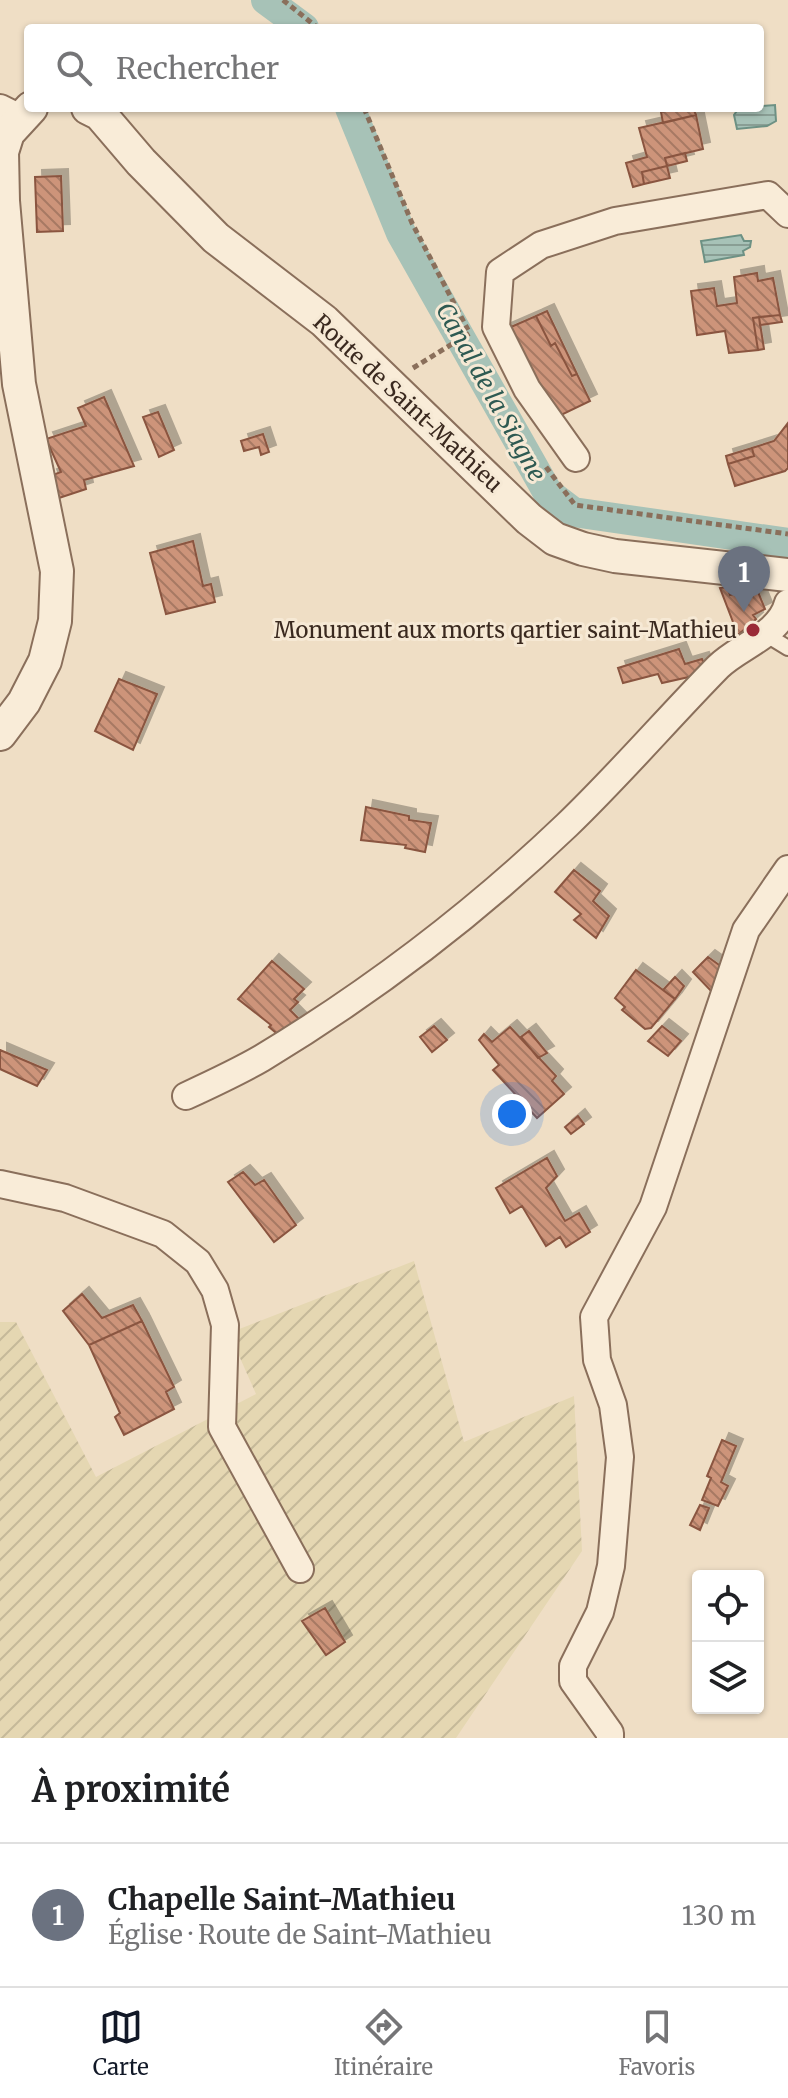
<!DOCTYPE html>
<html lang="fr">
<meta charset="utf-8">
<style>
:root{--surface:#fff;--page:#f6f6f6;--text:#202124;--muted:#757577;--line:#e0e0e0;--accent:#111827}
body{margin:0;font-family:Merriweather,serif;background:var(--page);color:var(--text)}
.controls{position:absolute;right:24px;bottom:24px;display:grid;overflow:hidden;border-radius:8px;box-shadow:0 2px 6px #0004}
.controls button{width:72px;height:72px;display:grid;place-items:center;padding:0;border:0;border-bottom:2px solid var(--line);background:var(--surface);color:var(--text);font:40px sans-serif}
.you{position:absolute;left:512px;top:1114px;width:28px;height:28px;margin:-20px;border:6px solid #fff;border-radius:50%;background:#1a73e8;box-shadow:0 0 0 12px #1a73e833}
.badge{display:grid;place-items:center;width:52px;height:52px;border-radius:50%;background:var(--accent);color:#fff;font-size:26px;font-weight:700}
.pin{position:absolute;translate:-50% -66px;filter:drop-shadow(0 2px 4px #0008)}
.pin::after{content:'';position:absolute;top:42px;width:28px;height:24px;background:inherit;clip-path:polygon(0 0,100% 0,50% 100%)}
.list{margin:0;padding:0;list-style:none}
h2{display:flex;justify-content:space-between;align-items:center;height:104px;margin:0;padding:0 32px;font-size:34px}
h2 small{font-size:26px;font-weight:400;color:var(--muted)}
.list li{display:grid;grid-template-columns:52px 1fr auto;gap:24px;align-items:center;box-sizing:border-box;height:144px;padding:0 32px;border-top:2px solid var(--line)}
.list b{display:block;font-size:30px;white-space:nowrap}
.list p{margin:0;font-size:26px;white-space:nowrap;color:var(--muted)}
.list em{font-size:26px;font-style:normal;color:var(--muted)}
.icon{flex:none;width:44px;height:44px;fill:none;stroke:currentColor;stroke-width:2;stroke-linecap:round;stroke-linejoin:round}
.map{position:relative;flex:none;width:788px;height:1738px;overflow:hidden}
.search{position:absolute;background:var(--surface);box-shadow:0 2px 6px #0004;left:24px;right:24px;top:24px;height:88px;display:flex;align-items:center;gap:20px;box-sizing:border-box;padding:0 28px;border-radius:8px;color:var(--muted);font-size:30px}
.sheet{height:248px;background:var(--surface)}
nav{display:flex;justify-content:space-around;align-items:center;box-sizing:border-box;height:112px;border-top:2px solid var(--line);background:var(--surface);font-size:22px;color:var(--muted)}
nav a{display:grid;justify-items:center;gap:4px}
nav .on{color:var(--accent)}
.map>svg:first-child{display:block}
.farmland{fill:url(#farmland-furrows)}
.water{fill:url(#water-rules);stroke:#6d9184;stroke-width:2}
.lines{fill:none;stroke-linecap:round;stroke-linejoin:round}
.canal{stroke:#a7c2b7;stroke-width:30}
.building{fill:url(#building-back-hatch);stroke:#8a5540;stroke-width:2;filter:url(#shadow)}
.service-casing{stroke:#8a6f5b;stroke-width:18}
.minor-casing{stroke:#8a6f5b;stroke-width:30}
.tertiary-casing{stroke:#8a6f5b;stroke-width:36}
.path{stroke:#8a6f5b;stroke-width:5;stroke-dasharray:6 4;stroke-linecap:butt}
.service{stroke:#f9ecd8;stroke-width:14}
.minor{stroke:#f9ecd8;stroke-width:26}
.tertiary{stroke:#f9ecd8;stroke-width:32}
.poi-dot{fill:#9a2a37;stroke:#f6e9d5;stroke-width:3}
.labels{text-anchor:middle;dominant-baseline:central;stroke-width:6;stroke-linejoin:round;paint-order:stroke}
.street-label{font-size:22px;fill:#3a291f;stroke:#f6e9d5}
.poi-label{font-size:22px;fill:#3a291f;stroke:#f6e9d5;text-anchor:end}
.water-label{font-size:24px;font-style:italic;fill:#2e5a52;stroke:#f6e9d5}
</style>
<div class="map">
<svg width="788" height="1738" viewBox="0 0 788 1738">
<defs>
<pattern id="farmland-furrows" width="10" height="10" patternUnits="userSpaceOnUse" patternTransform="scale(2)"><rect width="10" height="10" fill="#e5d7b2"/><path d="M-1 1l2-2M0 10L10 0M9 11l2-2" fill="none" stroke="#c5b999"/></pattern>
<pattern id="water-rules" width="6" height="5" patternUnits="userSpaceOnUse" patternTransform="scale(2)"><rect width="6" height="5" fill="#a7c2b7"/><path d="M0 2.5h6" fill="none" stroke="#899e94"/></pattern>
<pattern id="building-back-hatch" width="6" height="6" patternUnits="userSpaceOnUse" patternTransform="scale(2)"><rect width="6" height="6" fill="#cd947a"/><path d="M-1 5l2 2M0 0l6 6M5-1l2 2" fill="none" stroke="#a77963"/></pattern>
<filter id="shadow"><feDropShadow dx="7" dy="-7" stdDeviation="0" flood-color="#0004"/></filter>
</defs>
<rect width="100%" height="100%" fill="#efdec5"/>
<path class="farmland" d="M414 1261 464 1442 574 1396 582 1551 456 1738H0V1322H16L96 1477 256 1394 229 1333Z"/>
<path class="water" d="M775 105 776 121 767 126 737 129 734 115 739 108Z
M741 235 744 241H751L750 247 743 251 744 255 705 262 701 241Z"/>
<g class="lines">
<path class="canal" d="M266 0 304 28
M350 108 401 233 548 493 573 512 788 543"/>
</g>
<path class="building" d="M677 108H693L696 115 663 123 661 112Z
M696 115 703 149 665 158 667 166 642 172 644 184 633 187 626 163 647 157 639 128Z
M685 153 687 161 667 166 665 158Z
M667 166 670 178 644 184 642 172Z
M61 176 63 231 37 232 35 177Z
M757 273 758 281 773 278 780 315 753 318 758 350 729 353 725 331 697 335 691 291 714 288 717 306 737 303 734 277Z
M547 311 577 374 572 376 555 343 551 346 536 316Z
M780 315 782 322 760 325 759 317Z
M536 316 551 346 555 343 572 376 577 374 590 401 559 416 544 390 539 392 504 330Z
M759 317 764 349 758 350 753 318Z
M104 397 134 466 84 480 86 489 59 498 50 476 61 472 46 439 86 426 78 408Z
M158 412 174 450 159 457 143 417Z
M788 423V468L785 471 735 486 728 464 754 456 752 448 774 441Z
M263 434 269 452 261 455 259 447 244 451 241 441Z
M752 448 754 456 728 464 726 456Z
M193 541 203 586 211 584 215 602 166 614 150 553Z
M727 587 730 595 756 587 765 609 753 615 756 619 738 635 720 588Z
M679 649 685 664 702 659 706 668 691 684 689 677 662 683 658 674 623 683 618 668Z
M119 679 157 694 133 750 95 731Z
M366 807 409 816V820L431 823 425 852 405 848 406 845 361 840Z
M574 870 600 891 593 901 609 916 596 938 574 920 581 914 555 892Z
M708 957 722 967 712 992 693 972Z
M272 961 304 989 294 999 298 1002 290 1010 303 1023 282 1038 269 1027 271 1025 238 999Z
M636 970 675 999 651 1028 645 1029 622 1010 625 1007 615 998Z
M675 977 684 986 675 999 663 990Z
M434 1026 447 1040 432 1052 420 1037Z
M662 1026 681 1041 668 1056 648 1041Z
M510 1027 556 1076 552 1081 564 1094 537 1118 493 1070 499 1065 479 1040 484 1034 492 1042Z
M529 1031 547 1053 538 1058 521 1037Z
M0 1050 47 1070 37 1086 0 1069Z
M578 1116 584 1124 571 1134 565 1127Z
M547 1158 557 1176 546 1188 565 1221 579 1213 590 1232 566 1247 560 1237 546 1246 522 1206 510 1213 496 1188Z
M243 1172 255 1185 264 1180 296 1225 274 1242 228 1182Z
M82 1294 102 1318 133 1305 142 1321 89 1345 63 1311Z
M142 1321 174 1387 166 1392 174 1409 124 1435 115 1417 120 1413 89 1345Z
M722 1440 736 1446 721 1482 728 1486 718 1506 702 1500 711 1478 707 1476Z
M700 1505 709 1508 700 1530 690 1525Z
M325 1608 345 1642 326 1655 302 1621Z"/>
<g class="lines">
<defs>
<path id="service" d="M765 634 788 648"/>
<path id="minor" d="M0 108 20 118
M576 458 527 389 496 327 500 272 541 245 615 221 768 195 788 214
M186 1096C212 1084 238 1072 262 1058 371 992 475 913 567 825 619 775 667 719 718 667 739 646 780 635 788 603
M0 1184 65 1198 163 1234 198 1262 215 1290 225 1325 222 1427 300 1569
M610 1738V1733L573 1681V1666L600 1612 611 1566 620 1457 613 1405 597 1360 594 1317 653 1207 746 930 788 869"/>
<path id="tertiary" d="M88 108 100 114 141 162 216 238 324 321 529 519 555 539 583 549 615 556 788 575
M0 734 24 702 45 661 55 621 57 571 19 384 3 201 2 152 8 133 31 108"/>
</defs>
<use href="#service" class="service-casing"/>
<use href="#minor" class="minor-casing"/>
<use href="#tertiary" class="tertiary-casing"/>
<path class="path" d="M283 0 318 28
M364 108 412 223 468 330
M413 368 470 333
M546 467 575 505 788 534"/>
<use href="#service" class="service"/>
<use href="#minor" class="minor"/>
<use href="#tertiary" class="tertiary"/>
</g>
<circle class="poi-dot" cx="753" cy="630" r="8"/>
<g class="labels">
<g class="street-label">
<text transform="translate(408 403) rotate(43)">Route de Saint-Mathieu</text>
</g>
<g class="poi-label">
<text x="737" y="630">Monument aux morts qartier saint-Mathieu</text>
</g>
<g class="water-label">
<text transform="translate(491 392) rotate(61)">Canal de la Siagne</text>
</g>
</g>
</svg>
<div class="controls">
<button><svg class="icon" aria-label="locate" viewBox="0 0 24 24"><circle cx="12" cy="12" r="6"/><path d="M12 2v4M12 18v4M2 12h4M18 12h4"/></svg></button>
<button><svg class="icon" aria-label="layers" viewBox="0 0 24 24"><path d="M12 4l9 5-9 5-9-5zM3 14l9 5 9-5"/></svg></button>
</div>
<div class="you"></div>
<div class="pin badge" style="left:744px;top:612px;background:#6b7280">1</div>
<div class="search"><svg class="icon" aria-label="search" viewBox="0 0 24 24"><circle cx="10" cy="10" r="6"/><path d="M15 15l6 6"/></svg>Rechercher</div>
</div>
<section class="sheet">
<h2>À proximité<small></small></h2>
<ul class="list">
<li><span class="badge" style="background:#6b7280">1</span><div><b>Chapelle Saint-Mathieu</b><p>Église · Route de Saint-Mathieu</p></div><em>130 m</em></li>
</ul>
</section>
<nav>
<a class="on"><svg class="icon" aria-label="map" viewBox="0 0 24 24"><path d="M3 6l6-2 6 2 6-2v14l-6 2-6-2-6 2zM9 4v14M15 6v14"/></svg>Carte</a>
<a><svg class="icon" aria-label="directions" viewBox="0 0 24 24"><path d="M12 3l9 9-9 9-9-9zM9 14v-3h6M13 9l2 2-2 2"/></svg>Itinéraire</a>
<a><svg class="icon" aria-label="saved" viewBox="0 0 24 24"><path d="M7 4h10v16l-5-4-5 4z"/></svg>Favoris</a>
</nav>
